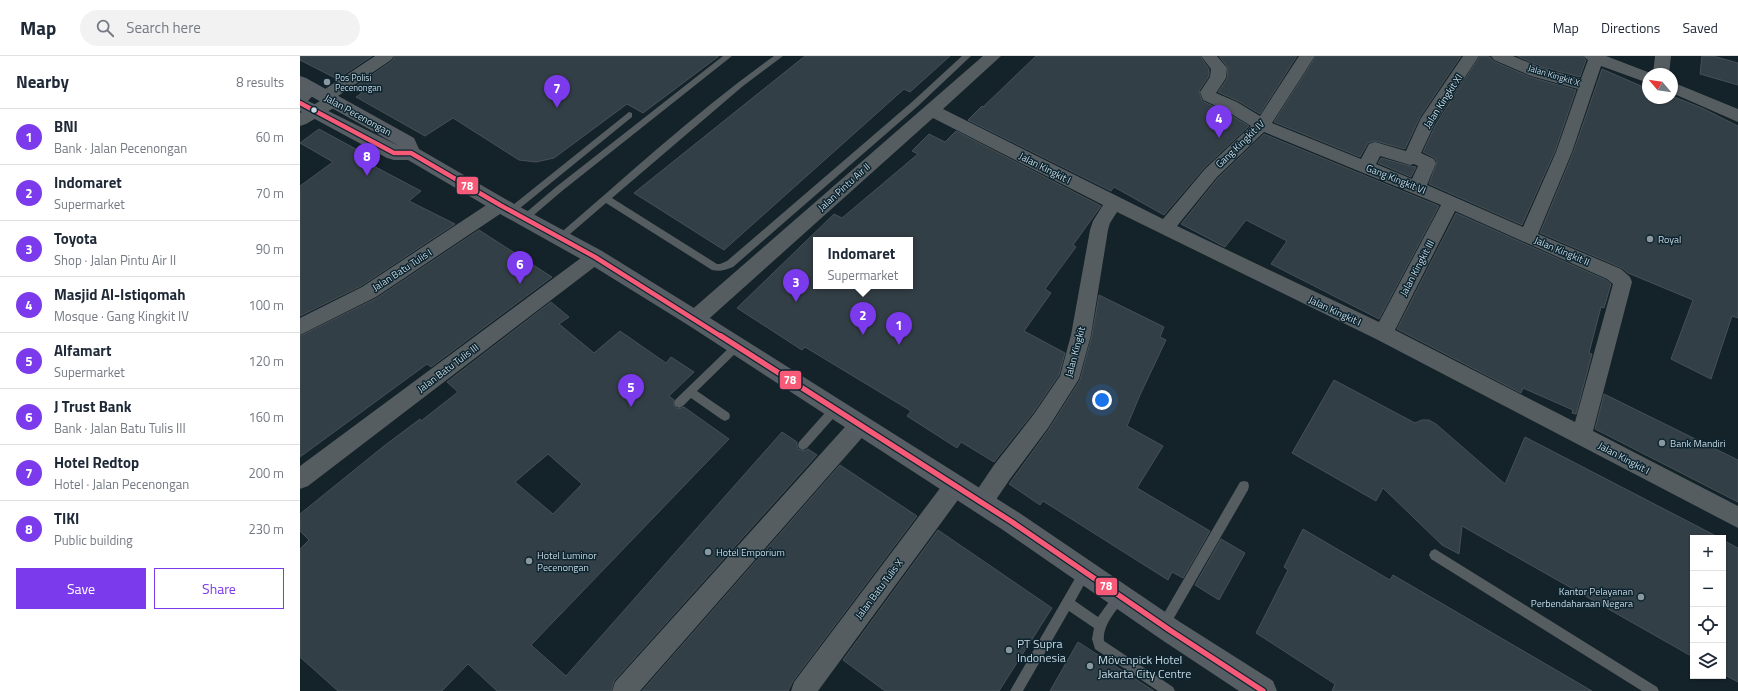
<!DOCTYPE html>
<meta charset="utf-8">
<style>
:root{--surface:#fff;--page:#f2f2f3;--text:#1f2937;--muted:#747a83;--line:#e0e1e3;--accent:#7c3aed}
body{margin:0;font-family:"Titillium Web",sans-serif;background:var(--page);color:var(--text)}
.controls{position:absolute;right:12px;bottom:12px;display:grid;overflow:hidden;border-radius:0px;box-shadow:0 1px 3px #0004}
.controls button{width:36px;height:36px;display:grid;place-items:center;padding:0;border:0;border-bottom:1px solid var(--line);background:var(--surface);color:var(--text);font:20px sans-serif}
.compass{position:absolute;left:1342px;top:12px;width:36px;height:36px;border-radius:50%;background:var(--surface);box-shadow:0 1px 3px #0004;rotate:299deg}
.you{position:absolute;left:802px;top:344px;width:14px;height:14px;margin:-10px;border:3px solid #fff;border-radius:50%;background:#1a73e8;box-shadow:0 0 0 6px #1a73e833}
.badge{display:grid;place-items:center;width:26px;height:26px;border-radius:50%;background:var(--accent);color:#fff;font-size:13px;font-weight:700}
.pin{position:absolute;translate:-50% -33px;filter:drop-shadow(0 1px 2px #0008)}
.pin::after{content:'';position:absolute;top:21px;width:14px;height:12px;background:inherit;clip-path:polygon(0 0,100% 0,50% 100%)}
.popup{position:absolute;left:513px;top:181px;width:100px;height:52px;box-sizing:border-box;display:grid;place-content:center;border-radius:0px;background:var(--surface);filter:drop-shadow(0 1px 3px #0005);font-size:13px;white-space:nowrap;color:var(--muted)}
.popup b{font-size:15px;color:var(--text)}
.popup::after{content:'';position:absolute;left:50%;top:100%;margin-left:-8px;border:8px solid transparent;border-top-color:var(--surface)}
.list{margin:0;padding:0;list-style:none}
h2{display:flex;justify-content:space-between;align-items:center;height:52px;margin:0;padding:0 16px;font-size:17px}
h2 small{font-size:13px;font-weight:400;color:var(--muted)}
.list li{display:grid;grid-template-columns:26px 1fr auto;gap:12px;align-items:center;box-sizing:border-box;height:56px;padding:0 16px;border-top:1px solid var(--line)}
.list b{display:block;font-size:15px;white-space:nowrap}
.list p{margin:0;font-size:13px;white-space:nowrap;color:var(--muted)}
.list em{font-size:13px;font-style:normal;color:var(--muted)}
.actions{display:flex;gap:8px;padding:12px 16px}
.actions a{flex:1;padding:9px 0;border:1px solid var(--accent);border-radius:0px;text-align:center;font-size:14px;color:var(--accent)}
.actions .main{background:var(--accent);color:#fff}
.icon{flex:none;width:22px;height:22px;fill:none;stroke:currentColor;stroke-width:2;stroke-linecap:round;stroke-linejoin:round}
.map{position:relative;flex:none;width:1438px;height:635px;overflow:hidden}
header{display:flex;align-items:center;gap:24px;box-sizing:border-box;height:56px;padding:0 20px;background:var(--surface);border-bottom:1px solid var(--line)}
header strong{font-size:19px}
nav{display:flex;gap:22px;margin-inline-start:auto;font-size:14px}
.search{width:280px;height:36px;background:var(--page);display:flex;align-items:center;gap:10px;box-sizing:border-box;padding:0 14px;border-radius:22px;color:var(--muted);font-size:15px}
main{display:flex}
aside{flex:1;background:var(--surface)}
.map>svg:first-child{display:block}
.building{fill:#333f46;stroke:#455057;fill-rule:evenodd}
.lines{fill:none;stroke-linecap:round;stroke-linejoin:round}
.lane{fill:#555d60;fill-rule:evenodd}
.street{fill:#555d60;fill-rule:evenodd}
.secondary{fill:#565e64;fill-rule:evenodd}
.bus-1-far1-casing{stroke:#0c2531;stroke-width:7}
.bus-1-casing{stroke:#0c2531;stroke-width:8}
.bus-1-far1{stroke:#f75a77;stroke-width:4.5}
.bus-1{stroke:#f75a77;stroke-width:5.5}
.poi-dot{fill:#8a989f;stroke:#0c2531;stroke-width:1.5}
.bus-dot{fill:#c9d7df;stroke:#0c2531;stroke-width:1.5}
.labels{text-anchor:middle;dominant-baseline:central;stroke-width:3;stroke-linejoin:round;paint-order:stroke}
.far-street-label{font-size:9px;fill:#c9d7df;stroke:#0c2531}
.far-poi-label{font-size:9px;fill:#c9d7df;stroke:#0c2531;text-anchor:start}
.street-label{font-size:10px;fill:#c9d7df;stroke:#0c2531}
.poi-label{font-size:10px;fill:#c9d7df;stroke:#0c2531;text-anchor:start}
.near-poi-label{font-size:12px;fill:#c9d7df;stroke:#0c2531;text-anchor:start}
.line-badge{stroke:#0c2531;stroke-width:1.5}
.badge-label{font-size:11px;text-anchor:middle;font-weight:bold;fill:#fff}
</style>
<header>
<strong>Map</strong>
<div class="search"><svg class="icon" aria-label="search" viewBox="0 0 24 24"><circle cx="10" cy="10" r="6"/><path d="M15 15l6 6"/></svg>Search here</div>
<nav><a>Map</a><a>Directions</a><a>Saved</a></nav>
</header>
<main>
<aside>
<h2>Nearby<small>8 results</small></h2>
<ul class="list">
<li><span class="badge">1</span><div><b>BNI</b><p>Bank · Jalan Pecenongan</p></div><em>60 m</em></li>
<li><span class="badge">2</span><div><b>Indomaret</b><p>Supermarket</p></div><em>70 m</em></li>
<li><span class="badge">3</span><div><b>Toyota</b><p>Shop · Jalan Pintu Air II</p></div><em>90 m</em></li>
<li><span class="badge">4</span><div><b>Masjid Al-Istiqomah</b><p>Mosque · Gang Kingkit IV</p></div><em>100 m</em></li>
<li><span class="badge">5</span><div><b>Alfamart</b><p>Supermarket</p></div><em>120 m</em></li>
<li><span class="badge">6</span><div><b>J Trust Bank</b><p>Bank · Jalan Batu Tulis III</p></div><em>160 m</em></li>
<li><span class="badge">7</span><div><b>Hotel Redtop</b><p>Hotel · Jalan Pecenongan</p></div><em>200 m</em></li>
<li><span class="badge">8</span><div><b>TIKI</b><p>Public building</p></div><em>230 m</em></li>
</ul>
<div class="actions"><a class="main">Save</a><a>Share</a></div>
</aside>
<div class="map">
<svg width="1438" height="635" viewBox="0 0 1438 635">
<rect width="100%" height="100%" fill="#142229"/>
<path class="building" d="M0 0H72L37 23 0 4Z
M95 0H419L343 57 327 48 254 102 236 106 219 104 153 62 125 80 56 41 62 37 53 32 92 5Z
M505 0H650L610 36 604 33 424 194 334 137Z
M736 0H900L909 13V20L899 35 902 45 924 55 949 70 904 112 864 159 814 131 811 135 668 64 682 50 683 51Z
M919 0H997L960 58 938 45 918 36 927 23 928 12Z
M1016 0H1161L1120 61 1105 93 1075 85 1068 87 1060 101 974 66Z
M1180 0 1190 1 1193 5 1230 21 1276 34 1255 95 1222 169 1129 128 1137 106 1135 102 1123 96 1136 68Z
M1217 0H1282L1286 4 1280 21 1242 11Z
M1402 0H1413L1438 7V29L1400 18Z
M1302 13 1348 33V42H1367L1372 44V40L1402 52 1438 70V262L1432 260 1411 323 1371 303 1393 244 1328 217 1322 212 1240 177 1273 97Z
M19 73 74 103 68 107 121 135 109 145 155 168 61 230 0 260V130L33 106 0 87Z
M656 75 801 150 773 189 776 191 745 233 751 237 724 275 765 297 759 319 733 357 694 406 661 386 657 392 607 360 611 355 505 291 502 294 437 252 534 158 542 162 618 98 612 95 629 78 645 86ZM516 184H610V230H516Z
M964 78 1139 150 1079 263 971 208 987 185 946 164 925 191 881 168 918 122Z
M1081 102 1110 110 1116 111 1111 121 1078 107Z
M1156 157 1306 224 1311 228 1304 252 1301 251 1289 297 1292 298 1276 358 1272 357 1273 354 1223 332 1221 337 1097 273Z
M179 174 252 221 131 311 127 308 0 401V280L77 242Z
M799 239 864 271 860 281 866 284 840 339 827 370 863 390 837 432 910 475 883 522 872 516 868 524 743 445 740 449 709 428 749 373 780 324 792 279Z
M251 246 269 261 259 268 294 297 320 275 366 307 371 301 394 316 369 340 374 344V350L378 353 384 351 429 383 231 589 266 620 482 376 497 386V389L498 393 504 395 508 393 517 399 314 625 311 635H197L168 608 142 635H38L0 601V493L9 484 0 475V458L84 390 120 363 121 365 158 336 147 326ZM248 398 282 428 253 458 215 426Z
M1034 324 1115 367 1122 364H1129L1136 368 1205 428 1225 381 1420 482H1393V601L1162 470 1159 498 1142 489 1083 432 1076 445 992 397Z
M1304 338 1438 404V446L1295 373Z
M540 409 617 460 493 625 488 635H342Z
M1003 473 1090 524 1093 519 1292 635H1032L1035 628 956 577 988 514 984 511Z
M638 474 752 552 699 635H585L543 604Z
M921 483 945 497 919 544 895 529Z
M1423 484 1438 492V626L1423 618Z
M778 586 854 635H750Z"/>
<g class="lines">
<path class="lane" d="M423 0H432L262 135 228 164H222L221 162 222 160 256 131Z
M474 0H483L443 30 312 142 417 208H420L427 205 612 46 662 0H671L618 50 433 211C425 214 420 216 412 214L306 147 263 184H257L255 182 257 180C328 119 397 55 474 0Z
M329 56 332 57V61L214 157H208L207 155 208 153Z
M437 286 440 287 442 290 440 293 397 335 429 357 430 360 429 363 425 365 421 363 391 342 383 350 379 352 375 350 374 347 375 344 434 287Z
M535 348 539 350 540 353 539 356 507 392 503 394 499 392 498 389 499 386 531 350Z
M944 425 948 426 949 430 948 434 867 574 863 576 859 574 857 570 859 566 940 426Z
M1135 493 1357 631 1359 635H1342L1131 503 1129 499 1131 495Z
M785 510 789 512 791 516 775 545 798 561 816 536 820 534 824 536 826 540 824 544C815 556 802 570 804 585L873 631 875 635H858L795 593 792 583 794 572 769 555 723 635H710L781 512Z"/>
<path class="street" d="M75 0H94L91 4 35 42 39 46 37 50 6 68 0 70V57L20 45 17 41 19 37Z
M683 0H701L643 53 863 163 905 113 951 70 925 54 903 44 900 36 910 21 911 13 901 0H917L927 12 926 22 916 37 937 46 960 60 999 0H1015L972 67 1061 103 1069 88 1075 86 1106 95 1121 62 1163 0H1179L1135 67 1121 97 1134 103 1136 107 1127 129 1223 171 1256 96 1278 33 1231 20 1194 4 1191 0H1213L1242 12 1281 23 1288 4 1283 0H1306L1353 18H1348V27L1301 10 1272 96 1238 178 1321 213 1330 221 1332 226 1293 375 1438 450V472L1076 283 817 156 810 167 808 174 791 279 779 323 748 372 710 423 689 454 681 457 673 454 670 447 673 440 694 409 734 358 760 320 771 279 790 174 793 165 803 149 633 62 402 269 395 271 388 269 385 263 388 257ZM964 76 1141 149 1079 266 877 170 917 121ZM1080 100 1110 109 1114 108 1118 110 1112 123 1076 108ZM1155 155 1307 223 1313 228 1275 366 1095 274Z
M1355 0H1371L1369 18H1353Z
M1372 26 1438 53V66L1372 37Z
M11 28 17 29 19 33 6 47 0 49V34L5 29Z
M200 142 206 144 209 149 206 154 76 241 0 279V262L62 231 194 144Z
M295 194 301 196 304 201 301 206 8 430 0 433V410L289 196Z
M560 360 567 362 570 369 567 376 340 635H312L315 626 553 362Z
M655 420 663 423 666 430 663 437 518 635H491L494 626 647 423Z"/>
<path class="secondary" d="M0 20 6 22 114 82 119 93 207 144 302 195 402 257 721 458 880 566 973 625 977 635H939L862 584 703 474 388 269 288 207 193 154 108 104H94L87 102 0 55V41L99 90 0 34Z"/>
<defs>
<path id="bus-1-far1" d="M0 47 94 97H111L200 149 295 201 422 281"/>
<path id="bus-1" d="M421 280 712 466 871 575 963 635"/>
</defs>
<use href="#bus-1-far1" class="bus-1-far1-casing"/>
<use href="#bus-1" class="bus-1-casing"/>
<use href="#bus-1-far1" class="bus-1-far1"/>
<use href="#bus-1" class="bus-1"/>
</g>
<g class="poi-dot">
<circle cx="27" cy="26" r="4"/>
<circle cx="1350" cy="183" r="4"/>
<circle cx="1362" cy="387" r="4"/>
<circle cx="408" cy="496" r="4"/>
<circle cx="229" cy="505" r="4"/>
<circle cx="1341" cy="541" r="4"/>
<circle cx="709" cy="594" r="4"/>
<circle cx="790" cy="610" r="4"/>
</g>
<circle class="bus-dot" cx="14" cy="54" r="3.5"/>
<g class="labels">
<g class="far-street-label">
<text transform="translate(1254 19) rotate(17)">Jalan Kingkit X</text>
</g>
<g class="far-poi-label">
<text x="35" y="21">Pos Polisi<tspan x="35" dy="10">Pecenongan</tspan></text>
</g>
<g class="street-label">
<text transform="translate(1143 45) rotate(-57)">Jalan Kingkit XI</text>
<text transform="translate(58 59) rotate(29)">Jalan Pecenongan</text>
<text transform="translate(940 88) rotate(-44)">Gang Kingkit IV</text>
<text transform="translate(745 112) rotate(27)">Jalan Kingkit I</text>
<text transform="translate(1096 123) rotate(22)">Gang Kingkit VI</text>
<text transform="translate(544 131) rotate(-42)">Jalan Pintu Air II</text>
<text transform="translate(1262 195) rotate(23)">Jalan Kingkit II</text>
<text transform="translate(1117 212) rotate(-62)">Jalan Kingkit III</text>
<text transform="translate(102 214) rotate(-33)">Jalan Batu Tulis I</text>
<text transform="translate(1035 255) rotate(25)">Jalan Kingkit I</text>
<text transform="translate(775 296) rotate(-75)">Jalan Kingkit</text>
<text transform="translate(148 312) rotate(-37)">Jalan Batu Tulis III</text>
<text transform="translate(1324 402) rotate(28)">Jalan Kingkit I</text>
<text transform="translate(579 533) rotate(-53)">Jalan Batu Tulis X</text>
</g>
<g class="poi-label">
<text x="1358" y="183">Royal</text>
<text x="1370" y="387">Bank Mandiri</text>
<text x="416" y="496">Hotel Emporium</text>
<text x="237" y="499">Hotel Luminor<tspan x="237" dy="12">Pecenongan</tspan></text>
<text x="1333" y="535" text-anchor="end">Kantor Pelayanan<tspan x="1333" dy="12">Perbendaharaan Negara</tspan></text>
</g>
<g class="near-poi-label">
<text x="717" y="587">PT Supra<tspan x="717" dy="14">Indonesia</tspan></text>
<text x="798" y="603">Mövenpick Hotel<tspan x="798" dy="14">Jakarta City Centre</tspan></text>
</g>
</g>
<g class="line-badge">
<rect x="156" y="120" width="23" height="19" rx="4" fill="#f75a77"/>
<rect x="479" y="314" width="23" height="20" rx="4" fill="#f75a77"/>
<rect x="795" y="521" width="23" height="19" rx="4" fill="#f75a77"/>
</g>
<g class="badge-label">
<text x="167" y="134">78</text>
<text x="490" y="328">78</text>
<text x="806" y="534">78</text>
</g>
</svg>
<div class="controls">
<button>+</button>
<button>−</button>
<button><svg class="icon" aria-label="locate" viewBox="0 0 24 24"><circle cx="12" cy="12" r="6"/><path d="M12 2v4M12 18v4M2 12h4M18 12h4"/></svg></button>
<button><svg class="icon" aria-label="layers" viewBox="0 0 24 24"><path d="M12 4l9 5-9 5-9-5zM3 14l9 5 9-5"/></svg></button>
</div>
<svg class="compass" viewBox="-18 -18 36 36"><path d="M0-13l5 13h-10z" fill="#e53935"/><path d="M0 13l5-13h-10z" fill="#747a83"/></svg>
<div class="you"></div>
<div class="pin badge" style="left:599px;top:289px">1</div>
<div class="pin badge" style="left:563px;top:279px">2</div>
<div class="popup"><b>Indomaret</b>Supermarket</div>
<div class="pin badge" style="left:496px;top:246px">3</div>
<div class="pin badge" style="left:919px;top:82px">4</div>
<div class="pin badge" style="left:331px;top:351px">5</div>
<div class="pin badge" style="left:220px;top:228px">6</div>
<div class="pin badge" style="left:257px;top:52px">7</div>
<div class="pin badge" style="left:67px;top:120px">8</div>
</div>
</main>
